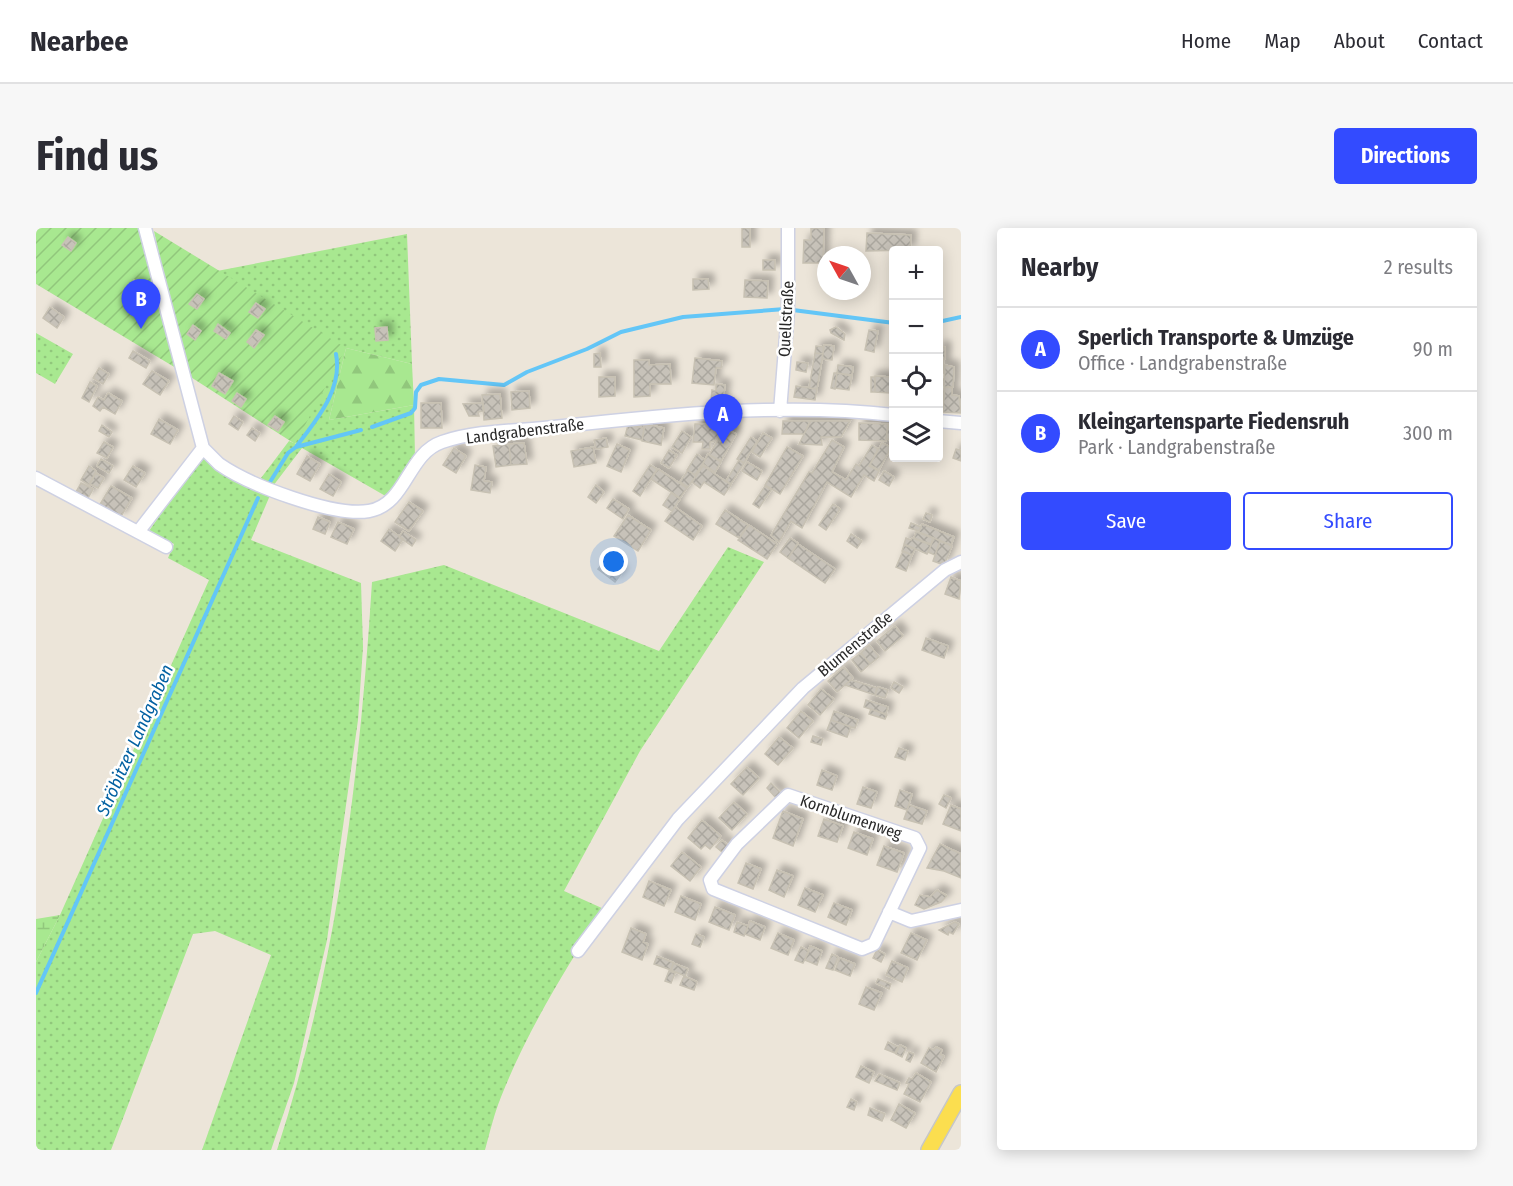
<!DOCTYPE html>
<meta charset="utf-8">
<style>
:root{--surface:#fff;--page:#f7f7f7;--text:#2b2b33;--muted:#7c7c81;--line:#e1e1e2;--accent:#334bff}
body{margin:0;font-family:"Fira Sans Condensed",sans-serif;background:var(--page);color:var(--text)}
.controls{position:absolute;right:18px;top:18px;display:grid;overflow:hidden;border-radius:6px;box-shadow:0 3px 15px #0003}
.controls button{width:54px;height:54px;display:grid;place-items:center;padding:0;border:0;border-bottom:2px solid var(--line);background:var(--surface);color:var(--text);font:30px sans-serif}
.compass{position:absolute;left:781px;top:18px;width:54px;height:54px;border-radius:50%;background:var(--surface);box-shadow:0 3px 15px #0003;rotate:310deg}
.you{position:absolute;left:578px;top:334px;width:21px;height:21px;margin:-15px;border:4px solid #fff;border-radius:50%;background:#1a73e8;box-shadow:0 0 0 9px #1a73e833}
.badge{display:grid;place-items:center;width:39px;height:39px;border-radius:50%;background:var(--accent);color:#fff;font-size:20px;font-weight:700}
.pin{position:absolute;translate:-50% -50px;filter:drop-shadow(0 2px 3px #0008)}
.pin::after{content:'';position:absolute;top:32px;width:21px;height:18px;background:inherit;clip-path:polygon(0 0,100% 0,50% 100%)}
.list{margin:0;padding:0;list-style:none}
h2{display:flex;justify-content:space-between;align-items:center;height:78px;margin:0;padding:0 24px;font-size:26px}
h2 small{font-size:20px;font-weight:400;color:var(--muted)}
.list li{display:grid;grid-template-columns:39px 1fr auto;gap:18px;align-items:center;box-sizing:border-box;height:84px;padding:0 24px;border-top:2px solid var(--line)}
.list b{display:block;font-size:22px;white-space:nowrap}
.list p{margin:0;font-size:20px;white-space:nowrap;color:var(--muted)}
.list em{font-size:20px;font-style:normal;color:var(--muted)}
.actions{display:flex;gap:12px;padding:18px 24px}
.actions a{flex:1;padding:14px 0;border:2px solid var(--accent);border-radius:6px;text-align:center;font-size:21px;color:var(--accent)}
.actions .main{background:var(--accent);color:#fff}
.icon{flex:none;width:33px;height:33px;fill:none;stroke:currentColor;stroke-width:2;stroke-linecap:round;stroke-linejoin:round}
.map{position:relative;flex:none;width:925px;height:922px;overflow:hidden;border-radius:6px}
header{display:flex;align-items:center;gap:36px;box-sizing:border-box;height:84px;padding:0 30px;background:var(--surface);border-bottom:2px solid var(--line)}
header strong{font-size:28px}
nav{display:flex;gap:33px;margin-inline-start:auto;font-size:21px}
.intro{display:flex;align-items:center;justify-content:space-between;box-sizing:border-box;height:144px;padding:0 36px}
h1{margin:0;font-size:42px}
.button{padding:15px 27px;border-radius:6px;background:var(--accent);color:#fff;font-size:21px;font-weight:700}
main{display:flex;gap:36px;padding:0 36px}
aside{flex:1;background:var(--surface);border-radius:6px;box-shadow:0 3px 15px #0003}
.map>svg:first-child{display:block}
.grass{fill:url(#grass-dots)}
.forest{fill:url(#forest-firs)}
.wetland{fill:url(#wetland-marsh)}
.garden{fill:url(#garden-furrows)}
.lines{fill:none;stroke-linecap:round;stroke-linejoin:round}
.stream{stroke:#63c6f7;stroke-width:4}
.building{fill:url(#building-cross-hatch);stroke:#c7c1b3;stroke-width:1.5;filter:url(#shadow)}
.minor-casing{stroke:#ced1e3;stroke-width:15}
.major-casing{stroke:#c7c7c7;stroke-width:18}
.minor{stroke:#fff;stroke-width:12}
.major{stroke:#fbde4f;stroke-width:15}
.labels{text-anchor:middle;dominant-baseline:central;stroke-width:5;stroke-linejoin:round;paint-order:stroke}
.street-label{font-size:16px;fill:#292929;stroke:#fff}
.water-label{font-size:18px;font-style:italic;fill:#0361a2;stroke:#fff}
</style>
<header>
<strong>Nearbee</strong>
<nav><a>Home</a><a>Map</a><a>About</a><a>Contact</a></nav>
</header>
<div class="intro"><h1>Find us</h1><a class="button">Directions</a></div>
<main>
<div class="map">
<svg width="925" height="922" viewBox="0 0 925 922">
<defs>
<pattern id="grass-dots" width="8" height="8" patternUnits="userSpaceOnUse" patternTransform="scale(1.5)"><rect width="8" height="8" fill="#a8e890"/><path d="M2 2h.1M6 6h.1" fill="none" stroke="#91c77c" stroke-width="1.8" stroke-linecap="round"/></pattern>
<pattern id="forest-firs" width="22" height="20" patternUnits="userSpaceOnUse" patternTransform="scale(1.5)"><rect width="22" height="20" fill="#a8e890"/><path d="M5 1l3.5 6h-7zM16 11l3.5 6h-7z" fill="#91c77c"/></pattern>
<pattern id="wetland-marsh" width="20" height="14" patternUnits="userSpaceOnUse" patternTransform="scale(1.5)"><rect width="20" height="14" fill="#a8e890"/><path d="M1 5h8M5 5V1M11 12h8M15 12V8" fill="none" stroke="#91c77c"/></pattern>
<pattern id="garden-furrows" width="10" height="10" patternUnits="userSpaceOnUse" patternTransform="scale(1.5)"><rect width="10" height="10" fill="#a8e890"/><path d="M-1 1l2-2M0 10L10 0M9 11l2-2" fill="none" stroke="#91c77c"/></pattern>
<pattern id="building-cross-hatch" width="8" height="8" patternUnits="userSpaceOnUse" patternTransform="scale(1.5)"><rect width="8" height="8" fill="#c7c2b9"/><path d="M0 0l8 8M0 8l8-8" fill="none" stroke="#aba79f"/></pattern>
<filter id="shadow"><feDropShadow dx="5.5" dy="-5.5" stdDeviation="3" flood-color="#0004"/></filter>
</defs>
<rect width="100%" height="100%" fill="#ece5d9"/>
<path class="grass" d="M371 6 376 136 310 120 293 192 378 177 379 230 353 270 266 220 237 258 225 250 253 213 260 216 181 43Z
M0 105 37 126 19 156 0 145Z
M165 228 179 240 235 265 215 312 325 355 327 419 322 492 291 712 258 855 235 922H166L235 727 179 703 157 706 75 922H0V734L24 687 173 352 132 330 138 316 113 303Z
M692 319 728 334 604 523 528 663 568 681C530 740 491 803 465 869 458 886 454 904 449 922H241C301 738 324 546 336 354L408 337 623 423Z"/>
<path class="forest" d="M310 120 376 136 378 177 293 192Z"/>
<path class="wetland" d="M24 687 0 734V691Z"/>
<path class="garden" d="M0 0H105L147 135 118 3 310 120 259 216 150 146 0 56Z"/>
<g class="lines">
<path class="stream" d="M902 94 925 89
M336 199 375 185 379 180 380 164 385 157 403 151 468 157 491 144 551 121 585 104 647 89 749 81 858 95
M260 219C280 192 307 162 300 126
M234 254 252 225 260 219 325 202
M0 765 222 270"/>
</g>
<path class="building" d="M706 0H714V19H706Z
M775 0H788L787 35H767L768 12H775Z
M831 5 875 7 874 22 830 23Z
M32 9 40 15 35 23 26 17Z
M727 32H739V42H727Z
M657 51H672L673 61 657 62Z
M98 52 108 59 100 71 90 64Z
M709 52 732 53 731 70 708 69Z
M161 66 168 71 161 81 153 76Z
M220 75 229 81 222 90 213 84Z
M14 79 28 89 21 100 7 90Z
M182 96 194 105 190 111 178 103Z
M157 97 165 103 159 112 151 106Z
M351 99 352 112 340 113 339 100Z
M800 99 809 106 808 112 795 105 794 102Z
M220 102 228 107 218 120 211 114Z
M833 102 842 103 838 124 829 122Z
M788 117 798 118 796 132 786 131Z
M780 118 788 119 787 126 779 125Z
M902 119H909V131H902Z
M97 123 114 133 110 140 93 130Z
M564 125 565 139H558V126Z
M779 125 787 126 781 161 773 160Z
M659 130 686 133 685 140H680L678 157 656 155Z
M902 131 908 132 907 145 902 144Z
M598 132H613V137L634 136 635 156H614V168L598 169Z
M761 134 772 135 770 144 760 142Z
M802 137 817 139 816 147 801 145Z
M909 137 918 139 917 159H908Z
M63 140 73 146 67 156 57 150Z
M116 143 133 153 124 167 107 156Z
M183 145 197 153 189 166 176 158Z
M798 145H801L799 161 795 160Z
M801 145 816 148 813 162 799 160Z
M839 148 854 149V165L839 164Z
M563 149H579V168L563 169Z
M835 149H839V164H835Z
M902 151H908V157H902Z
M54 154 61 158 53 174 46 170Z
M680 156 689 157 687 174 675 173 676 162 680 163Z
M760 158 781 161 779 172 758 169Z
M909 159 916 160V167L923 168 925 185 907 184Z
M902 162 908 163 907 183 902 182Z
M493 163 494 180 476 182 475 164Z
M72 165 86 173 79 186 67 179 64 183 57 178 62 169 68 172Z
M201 165 210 171 205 179 196 173Z
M464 166 466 190 448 192 446 167Z
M385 175H405L406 200H385Z
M447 175 448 183 442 184 443 188H433L427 176Z
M198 188 207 194 202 202 193 196Z
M239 188 248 194 242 203 232 197Z
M123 191 142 202 134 216 115 206Z
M747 193H774L768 206H746Z
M775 193H814L805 209H785L786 217 763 216Z
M823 195 852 196 850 213 823 212Z
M609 196 628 200 625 217 606 213Z
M659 196H689L679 213 674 214V221H666L667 214H657Z
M852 196 858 197V212L850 211Z
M66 197 76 204 73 209 63 203Z
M592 197 608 200 606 212 589 208Z
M216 200 224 205 219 213 211 207Z
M689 200 700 206 685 233 673 227Z
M646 203 655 209 646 225 636 219Z
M727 205 736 210 724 229 716 224Z
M715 209 721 213 708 235 701 231Z
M570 210 572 219 560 221 558 212Z
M796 212 808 219 796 244 810 252 820 236 823 238 836 217 842 221 833 238 843 243 838 253 828 247 815 269 791 254 766 300 755 293 743 314 735 307 773 244 776 245Z
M68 214 77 219 71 230 61 225Z
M488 215 491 236 475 237 473 216Z
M846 215 855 219 843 242 834 237Z
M473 216 475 237 460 239 457 218Z
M581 216 594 222 585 244 571 238Z
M557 219 560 235 538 239 535 223Z
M751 219 767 228 744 266 729 257Z
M418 220 430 228 420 245 407 237Z
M920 221 925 222V233L917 230Z
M633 222 641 227 633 240 625 235Z
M661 226 669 232 659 247 651 242Z
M672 226 685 234 679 244 667 236Z
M271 228 284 236 274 253 261 246Z
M65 231 77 238 73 245 61 238Z
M703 232 708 235 695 256 690 253Z
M711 234 726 243 721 252 706 243Z
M439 237 450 239 448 253 456 254 454 265 435 262Z
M614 237 621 241 604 268 597 263Z
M53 238 60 243 53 257 45 252Z
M97 238 109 245 100 259 88 252Z
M667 238 695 257 688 267 668 254 664 260 656 254Z
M622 241 651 260 644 270 615 251Z
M652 242 660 248 652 259 644 254Z
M848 243 858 249 853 258 843 252Z
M60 245 68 250 62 260 54 256Z
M293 246 305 254 297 268 284 261Z
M45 255 57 261 52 270 40 264Z
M560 257 568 264 560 275 552 269Z
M75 258 96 270 84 290 63 278Z
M729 258 735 262 723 280 717 276Z
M635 265 644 271 636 283 627 277Z
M577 271 593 281 587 291 571 280Z
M373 274 387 283 373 303 359 294Z
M797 276 804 281 790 302 783 297Z
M639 279 666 298 657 312 629 293Z
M689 282 712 297 703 310 680 296Z
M890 285 896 287 894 294 887 291Z
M592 287 615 302 602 323 578 308Z
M282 289 294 294 289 306 277 301Z
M302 294 318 301 311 316 295 309Z
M875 295 885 299 883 303 873 300Z
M886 296 918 309 915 317 883 304Z
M713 297 741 316 731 331 702 312Z
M353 301 367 311 359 323 345 313Z
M367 303 380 312 376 318 363 309Z
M880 304 897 310 895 316 878 310Z
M815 306 826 313 821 320 811 313Z
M754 310 762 315 752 330 744 324Z
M870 310 875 312 876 310 895 317 891 326 868 316Z
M898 310 904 313 899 327 892 324Z
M904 313 916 318 908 337 897 333Z
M762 316 799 341 789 355 752 330Z
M868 317 879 321 876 327 866 323Z
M867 323 876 327 870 343 860 339Z
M569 332 586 345 579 354 562 341Z
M915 349 925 353 923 371 909 366Z
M859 398 867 408 849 423 841 413Z
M890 410 912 418 908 430 886 422Z
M833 417 843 429 834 436 825 425Z
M825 425 834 436 825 444 816 432Z
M808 439 817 450 801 464 792 453Z
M815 452 841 460 839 467 809 457Z
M858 454 867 459 863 465 855 460Z
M842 459 852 462 849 470 839 467Z
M785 461 798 471 784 487 772 477Z
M830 472 852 479 850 486 828 479Z
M835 481 851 487 849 491 833 486Z
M765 483 777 493 763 510 751 500Z
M798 483 822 492 819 500 795 492Z
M795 492 815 499 811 509 791 502Z
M777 508 787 511 785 517 775 514Z
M743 509 757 520 742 537 729 526Z
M863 520 872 523 869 532 859 529Z
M711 539 723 550 707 567 695 556Z
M786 542 801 548 796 562 781 557Z
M735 555 745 565 740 570 731 560Z
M827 559 841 564 835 580 821 576Z
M864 562 876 566 871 582 859 578Z
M908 567 915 570 910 580 903 576Z
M698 574 711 586 696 602 683 590Z
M873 577 891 583 886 596 868 591Z
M915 577 925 581V603L907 596Z
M747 583 767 591 757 618 737 610Z
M788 591 807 598 801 614 782 608Z
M666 592 685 608 674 621 669 617 665 621 652 610Z
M818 604 837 611 831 627 812 620Z
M686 612 692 617 686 624 680 619Z
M904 616 925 626V650L908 643 891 640Z
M848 618 868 625 861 644 841 637Z
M646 624 665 639 654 653 635 638Z
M710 635 725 641 717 661 702 655Z
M741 642 757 648 748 669 733 662Z
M613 653 635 662 628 678 607 669Z
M769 660 787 667 779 684 762 677Z
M901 662 911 668 905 674 888 681 879 677 884 667 894 669Z
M645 668 665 676 659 692 639 684Z
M798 675 816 682 810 697 792 689Z
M679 679 699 687 693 702 673 694Z
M714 693 729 699 724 712 709 706Z
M701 694 712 698 708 708 698 704Z
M919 694 923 696 917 706 913 704 912 707 903 702Z
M595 700 610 706 607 714 612 716 606 732 586 724Z
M742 705 758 712 752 727 735 720Z
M875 705 891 712 881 732 865 725Z
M660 706 668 709 664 719 656 716Z
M774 718 786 723 781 737 769 732Z
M765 719 773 723 767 735 759 732Z
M841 722 849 726 845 734 837 730Z
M796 726 802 729 797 742 790 740Z
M621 728 638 735 635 742 618 736Z
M804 730 819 736 814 748 799 742Z
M856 733 872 740 866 754 850 747Z
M637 735 652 741 649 748 635 742Z
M633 743 639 745 635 755 629 753Z
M648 748 661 754 658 762 644 757Z
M842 751 855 756 853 761 840 755Z
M830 759 846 765 838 782 823 776Z
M852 814 862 819 859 825 849 821Z
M864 817 870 820 866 829 860 826Z
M900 819 906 822 904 826 908 828 900 844 885 835 893 820 898 822Z
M873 824 878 826 874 834 870 832Z
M825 838 838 844 833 855 820 849Z
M880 845 895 854 884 874 868 866 873 856 870 855 873 850 876 851Z
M843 846 864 855 861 862 839 853Z
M815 871 821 874 818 882 811 879Z
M863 876 879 885 870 900 855 892Z
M834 880 849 886 846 893 832 887Z"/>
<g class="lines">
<defs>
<path id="minor" d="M109 0 167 220C172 225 178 231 183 236 213 257 297 289 333 283 371 276 371 226 406 214 441 202 482 203 518 199 629 187 746 174 858 187
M744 183 752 83V0
M902 193 925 195
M0 250 130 319
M102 304 167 220
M752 567 879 610 884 620 838 716 826 721 677 661 674 652 701 616Z
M853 684 875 693 925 682
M542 723 642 591 767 460 909 342 925 334"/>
<path id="major" d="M893 922 925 865"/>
</defs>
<use href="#minor" class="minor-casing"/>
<use href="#major" class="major-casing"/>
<use href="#minor" class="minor"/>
<use href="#major" class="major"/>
</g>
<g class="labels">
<g class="street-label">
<text transform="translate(750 91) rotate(-87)">Quellstraße</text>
<text transform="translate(489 203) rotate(-7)">Landgrabenstraße</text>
<text transform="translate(819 416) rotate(-40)">Blumenstraße</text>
<text transform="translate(815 589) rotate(19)">Kornblumenweg</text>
</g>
<g class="water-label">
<text transform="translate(99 512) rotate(-66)">Ströbitzer Landgraben</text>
</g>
</g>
</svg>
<div class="controls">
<button>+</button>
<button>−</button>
<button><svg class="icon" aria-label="locate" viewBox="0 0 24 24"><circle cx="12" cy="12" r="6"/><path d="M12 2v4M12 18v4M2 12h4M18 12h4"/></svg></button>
<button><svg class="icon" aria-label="layers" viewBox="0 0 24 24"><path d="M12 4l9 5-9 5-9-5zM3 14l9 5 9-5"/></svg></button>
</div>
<svg class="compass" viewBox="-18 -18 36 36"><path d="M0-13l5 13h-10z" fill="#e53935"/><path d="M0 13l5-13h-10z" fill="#7c7c81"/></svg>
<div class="you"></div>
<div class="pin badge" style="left:687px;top:216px">A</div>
<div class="pin badge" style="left:105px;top:101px">B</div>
</div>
<aside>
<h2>Nearby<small>2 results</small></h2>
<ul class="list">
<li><span class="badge">A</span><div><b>Sperlich Transporte &amp; Umzüge</b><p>Office · Landgrabenstraße</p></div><em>90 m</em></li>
<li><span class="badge">B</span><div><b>Kleingartensparte Fiedensruh</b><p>Park · Landgrabenstraße</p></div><em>300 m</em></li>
</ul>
<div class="actions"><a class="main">Save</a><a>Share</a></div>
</aside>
</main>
